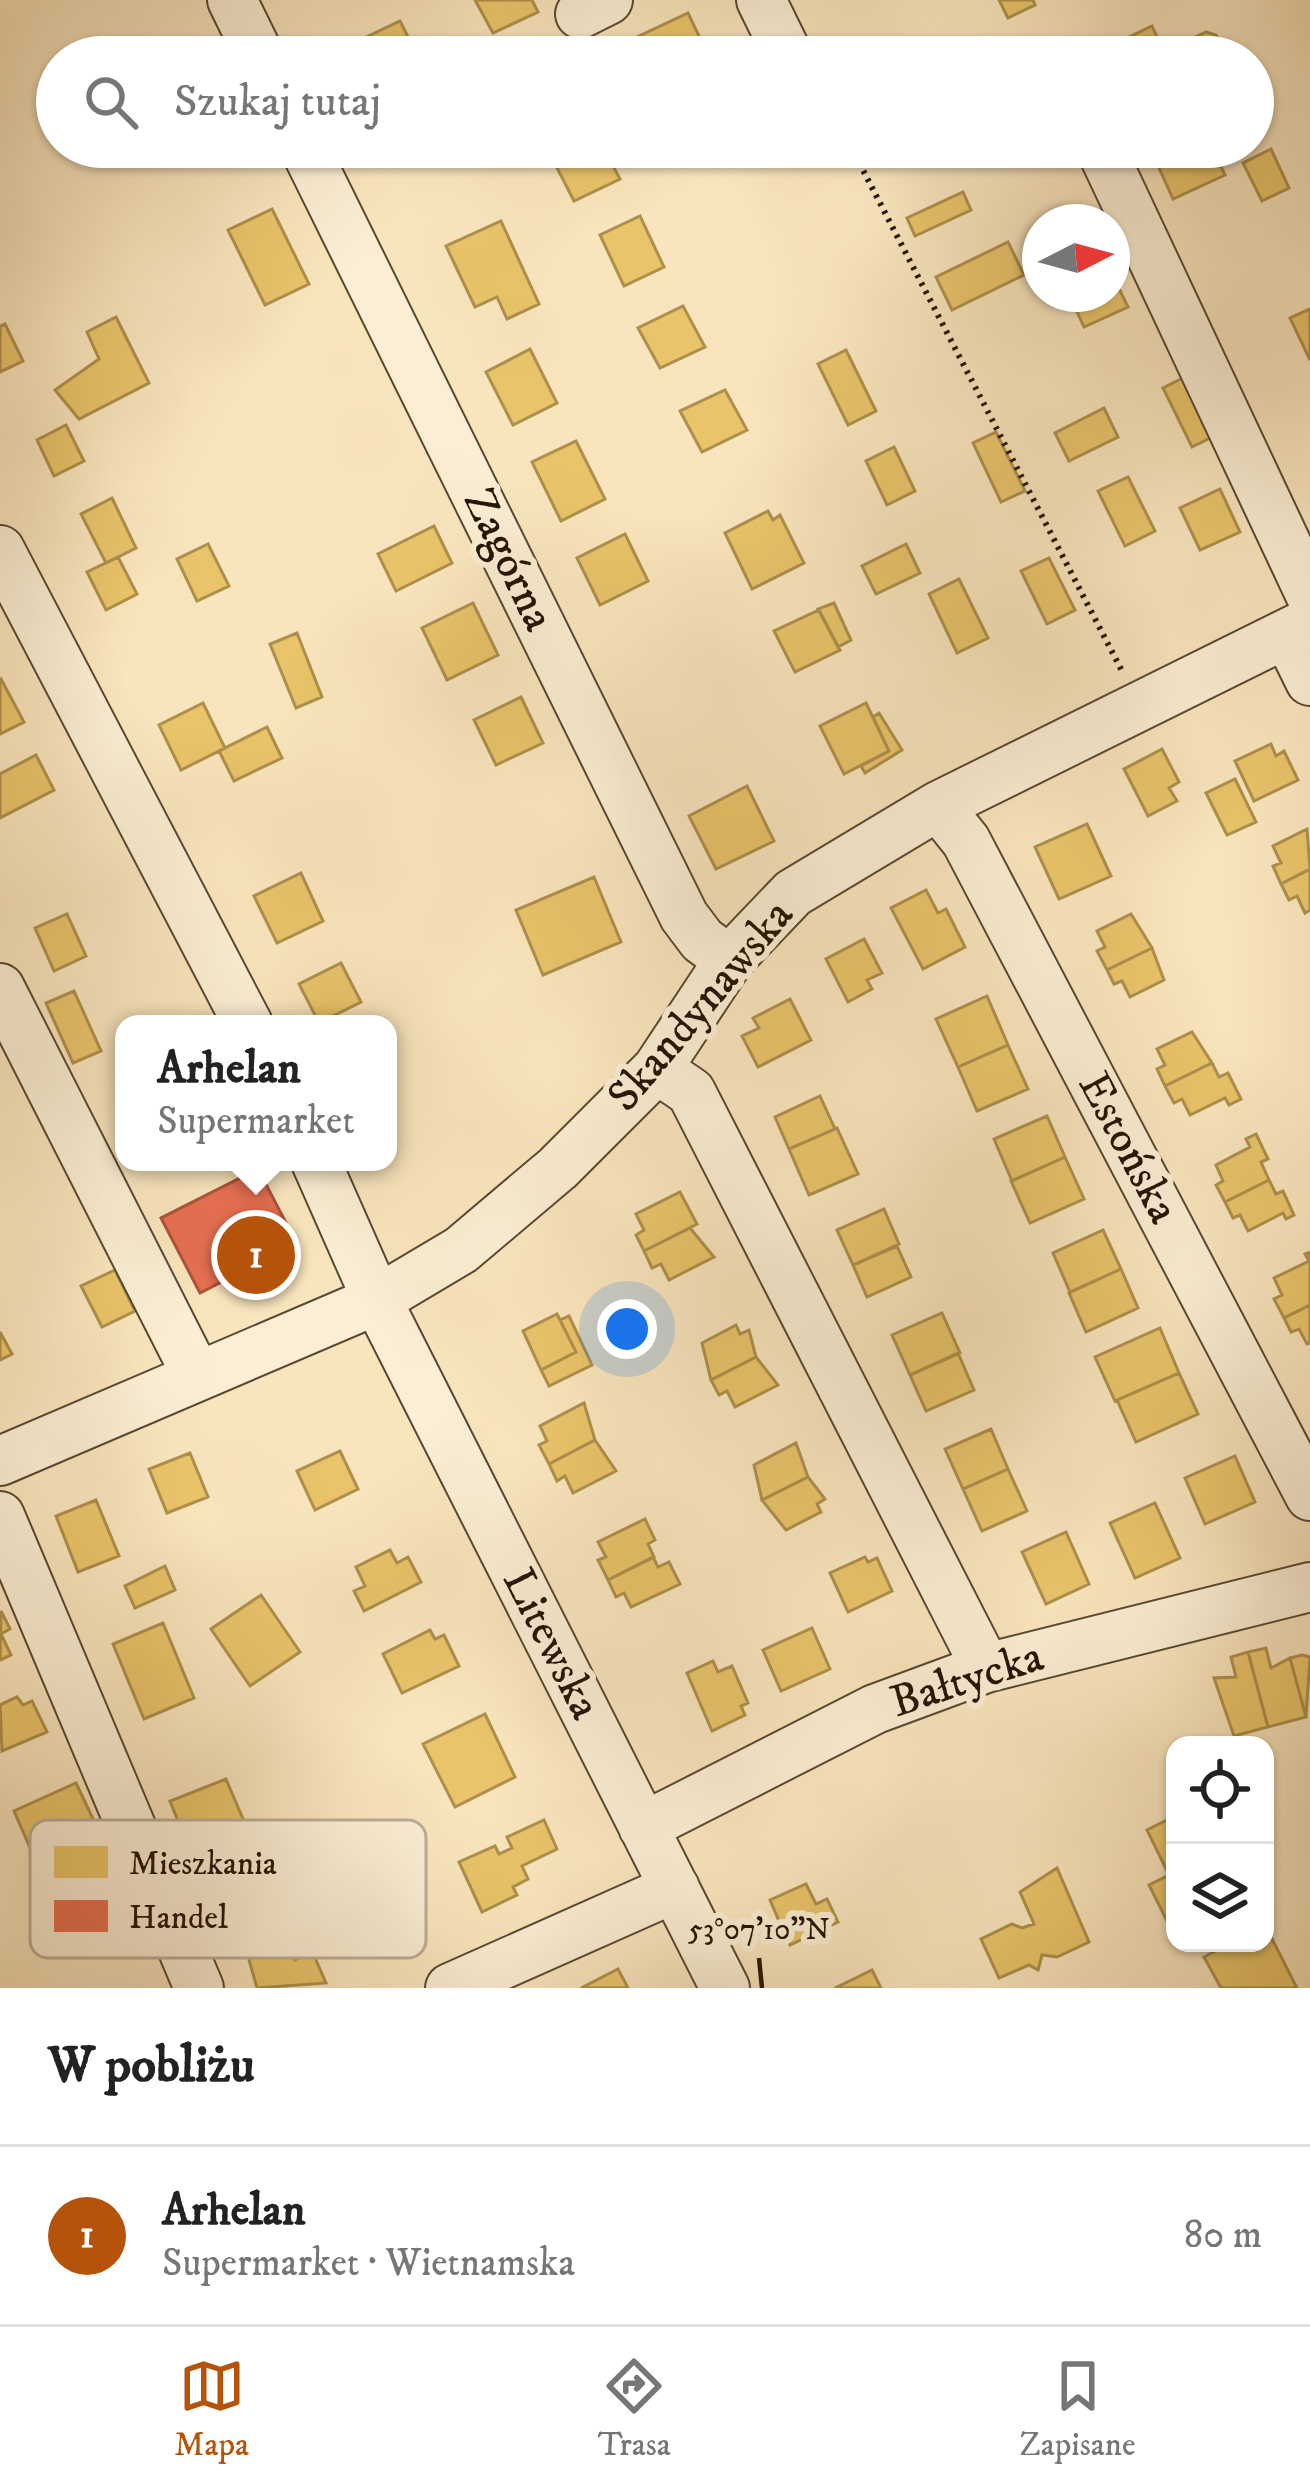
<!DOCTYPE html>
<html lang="pl">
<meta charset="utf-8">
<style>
:root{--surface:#fff;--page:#f2f2f2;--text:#222;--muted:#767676;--line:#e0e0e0;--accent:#b45309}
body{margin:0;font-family:"IM FELL DW Pica",serif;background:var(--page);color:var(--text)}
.controls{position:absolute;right:36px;bottom:36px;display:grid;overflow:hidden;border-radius:24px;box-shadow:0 3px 9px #0004}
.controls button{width:108px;height:108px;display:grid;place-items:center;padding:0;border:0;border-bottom:3px solid var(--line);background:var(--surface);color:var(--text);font:60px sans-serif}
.compass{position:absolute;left:1022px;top:204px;width:108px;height:108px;border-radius:50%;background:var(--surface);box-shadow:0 3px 9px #0004;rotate:84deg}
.you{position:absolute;left:627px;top:1329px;width:42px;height:42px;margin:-30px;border:9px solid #fff;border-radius:50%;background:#1a73e8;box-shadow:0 0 0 18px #1a73e833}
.badge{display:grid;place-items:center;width:78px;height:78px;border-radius:50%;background:var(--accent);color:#fff;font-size:39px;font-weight:700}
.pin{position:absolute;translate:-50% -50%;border:6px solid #fff;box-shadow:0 3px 12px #0006}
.popup{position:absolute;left:115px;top:1015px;width:282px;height:156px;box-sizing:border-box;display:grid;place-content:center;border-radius:24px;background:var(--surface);filter:drop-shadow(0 3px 9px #0005);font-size:39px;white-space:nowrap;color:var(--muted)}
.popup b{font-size:45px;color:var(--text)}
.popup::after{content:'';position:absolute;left:50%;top:100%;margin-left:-24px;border:24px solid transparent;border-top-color:var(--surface)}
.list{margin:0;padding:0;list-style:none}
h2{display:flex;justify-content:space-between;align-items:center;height:156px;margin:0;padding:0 48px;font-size:51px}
h2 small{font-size:39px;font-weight:400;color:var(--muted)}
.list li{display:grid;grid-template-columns:78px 1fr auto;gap:36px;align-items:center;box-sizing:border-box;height:180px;padding:0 48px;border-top:3px solid var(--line)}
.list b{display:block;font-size:45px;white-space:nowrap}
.list p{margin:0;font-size:39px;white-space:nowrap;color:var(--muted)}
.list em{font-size:39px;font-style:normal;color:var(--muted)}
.icon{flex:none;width:66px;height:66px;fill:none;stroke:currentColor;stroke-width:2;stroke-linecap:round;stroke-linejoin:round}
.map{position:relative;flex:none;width:1310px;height:1988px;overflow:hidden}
.search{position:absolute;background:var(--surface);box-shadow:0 3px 9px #0004;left:36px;right:36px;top:36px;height:132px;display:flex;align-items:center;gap:30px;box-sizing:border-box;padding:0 42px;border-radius:66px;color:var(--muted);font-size:45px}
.sheet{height:336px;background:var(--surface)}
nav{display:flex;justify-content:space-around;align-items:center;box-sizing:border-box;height:168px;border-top:3px solid var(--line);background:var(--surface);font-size:33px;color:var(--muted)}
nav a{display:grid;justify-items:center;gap:6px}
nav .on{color:var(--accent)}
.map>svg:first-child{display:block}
.homes{fill:#e9c46a;stroke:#ae8f4b;stroke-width:3}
.shops{fill:#e76f51;stroke:#ac543a;stroke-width:3}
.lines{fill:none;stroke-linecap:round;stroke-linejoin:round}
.minor-casing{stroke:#594832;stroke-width:52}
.path{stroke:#241404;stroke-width:6;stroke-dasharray:3 6;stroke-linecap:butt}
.minor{stroke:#fbeed4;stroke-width:48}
.ticks{fill:none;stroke:#241404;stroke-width:4.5}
.labels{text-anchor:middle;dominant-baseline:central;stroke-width:12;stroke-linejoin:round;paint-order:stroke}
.street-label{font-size:45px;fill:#241404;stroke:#fbeed4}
.key{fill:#fbeed4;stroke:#baad96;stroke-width:3}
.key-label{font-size:33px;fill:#241404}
.ticks-label{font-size:30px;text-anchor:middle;fill:#241404;stroke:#fbeed4;stroke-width:12;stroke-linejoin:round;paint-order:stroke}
</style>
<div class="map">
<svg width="1310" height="1988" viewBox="0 0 1310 1988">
<rect width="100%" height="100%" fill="#f9e5bd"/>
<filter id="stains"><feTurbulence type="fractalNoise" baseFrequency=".00167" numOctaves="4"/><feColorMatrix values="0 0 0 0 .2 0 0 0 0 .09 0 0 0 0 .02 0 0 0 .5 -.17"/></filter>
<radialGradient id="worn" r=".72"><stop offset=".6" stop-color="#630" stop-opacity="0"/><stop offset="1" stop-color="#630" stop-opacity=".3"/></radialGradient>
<path class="homes" d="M475 0H532L538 12 493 33Z
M999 0H1033L1035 5 1008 18Z
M688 13 708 55 643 57 635 38Z
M400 21 418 57H363L356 42Z
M1152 26 1166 57H1103L1100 51Z
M1206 32 1216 35 1227 57H1191V39Z
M580 147H603L620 179 574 201 553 160Z
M1158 147H1212L1225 175 1173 199 1151 150Z
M1271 149 1289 188 1262 201 1243 163Z
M963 192 971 210 915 236 907 218Z
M272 209 309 284 265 305 228 230Z
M640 216 664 267 624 286 600 235Z
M501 221 539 304 507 319 497 297 475 307 446 246Z
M1008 242 1024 275 952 310 936 277Z
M1112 274 1128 307 1084 327 1069 294H1112Z
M683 306 705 347 660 368 638 328Z
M1310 309V360L1290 318Z
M116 317 149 383 79 419 55 390 99 359 87 332Z
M5 324 23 361 0 372V326Z
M530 349 557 403 513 425 486 372Z
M846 350 876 411 848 425 818 364Z
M1191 374 1220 433 1192 447 1163 388Z
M725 390 747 430 702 452 680 411Z
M1104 408 1118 437 1069 461 1055 433Z
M66 425 84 461 54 476 37 440Z
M996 432 1025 491 1001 502 973 443Z
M576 441 605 499 561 521 532 462Z
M894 447 915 491 887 505 866 461Z
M1128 477 1155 531 1125 546 1098 491Z
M1220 489 1240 532 1200 550 1180 508Z
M112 498 136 548 106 563 81 514Z
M768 511 773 520 780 515 804 563 752 589 725 533Z
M434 526 452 563 396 591 378 554Z
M625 534 648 581 600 605 577 558Z
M208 544 229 586 197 601 177 559Z
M906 544 920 573 876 594 862 566Z
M118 557 137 594 106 610 87 572Z
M1049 558 1075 610 1047 624 1021 571Z
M959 579 988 638 957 653 929 594Z
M473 603 498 655 447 680 422 628Z
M834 603 851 640 838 647 818 609Z
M819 610 840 650 795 672 774 631Z
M297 633 322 697 296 708 270 644Z
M1 679 24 722 0 734V680Z
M521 697 543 743 496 765 474 720Z
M203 703 225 748 181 770 159 725Z
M866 703 889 751 844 774 820 726Z
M879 713 902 750 865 773 861 766 889 751 873 717Z
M267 727 282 758 234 781 219 751Z
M1271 744 1276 756 1284 751 1298 780 1254 801 1235 761Z
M1162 749 1179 782 1169 788 1177 801 1148 816 1124 769Z
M36 755 54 790 0 818V774Z
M1235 779 1256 822 1227 835 1206 793Z
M747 786 774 841 716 869 689 816Z
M1087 824 1111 876 1059 899 1035 847Z
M1307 829 1310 869 1281 884 1273 866 1281 863 1273 846Z
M1310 869V910L1305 913 1297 896 1289 900 1281 884Z
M301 873 323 921 277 943 254 896Z
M594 877 621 942 543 975 516 910Z
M926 890 938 913 946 909 965 947 923 969 891 908Z
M67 914 86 956 54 971 35 928Z
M1131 914 1152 948 1107 970 1097 951 1105 947 1097 931Z
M864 939 882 973 867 980 872 989 848 1002 826 959Z
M1152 948 1164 980 1130 997 1122 981 1114 984 1107 970Z
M341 963 361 1002 319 1023 299 984Z
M74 991 101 1051 73 1063 46 1003Z
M987 996 1008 1045 958 1067 936 1019Z
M790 999 811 1040 758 1067 742 1036 759 1028 753 1018Z
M1192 1032 1212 1063 1165 1086 1157 1069 1165 1065 1157 1049Z
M1008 1045 1028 1089 977 1111 958 1067Z
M1212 1063 1219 1077 1228 1073 1241 1099 1229 1105 1225 1098 1190 1115 1182 1099 1174 1103 1165 1086Z
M820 1096 835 1129 789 1149 775 1117Z
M1047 1116 1065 1157 1012 1181 994 1139Z
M837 1128 858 1174 809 1195 789 1149Z
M1256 1134 1268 1159 1261 1162 1269 1180 1225 1202 1216 1185 1223 1181 1216 1165 1250 1147 1246 1139Z
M1065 1157 1084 1199 1030 1223 1011 1181Z
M1269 1180 1276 1194 1283 1191 1294 1215 1286 1219 1283 1213 1248 1231 1240 1215 1233 1218 1225 1202Z
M680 1192 697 1224 644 1251 636 1235 644 1230 636 1214Z
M884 1209 899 1244 853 1265 837 1230Z
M690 1228 714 1257 669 1280 661 1264 652 1268 644 1251Z
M1103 1230 1121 1269 1070 1292 1053 1253Z
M897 1246 911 1277 867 1297 853 1265Z
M1310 1252V1305L1284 1318 1274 1299 1282 1295 1274 1278 1309 1261 1305 1254Z
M1121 1269 1138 1308 1086 1332 1069 1293Z
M115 1270 135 1311 102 1327 81 1286Z
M1310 1305V1343L1307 1344 1299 1329 1291 1332 1284 1318Z
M942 1313 960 1353 910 1375 892 1335Z
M557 1314 576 1352 541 1370 523 1331Z
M569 1316 592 1365 549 1386 541 1370 576 1352 560 1320Z
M736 1325 740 1334 749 1330 756 1357 711 1380 702 1343Z
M1160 1328 1179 1373 1115 1401 1095 1357Z
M0 1332 12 1354 0 1360Z
M958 1353 974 1390 926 1411 910 1375Z
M756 1357 778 1385 735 1407 727 1391 719 1395 711 1380Z
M1179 1373 1198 1414 1136 1442 1117 1400Z
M584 1403 595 1440 549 1464 539 1445 547 1441 540 1426Z
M991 1429 1008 1469 963 1489 945 1449Z
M595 1440 616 1471 573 1493 565 1476 557 1481 549 1464Z
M796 1443 808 1477 762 1500 754 1465Z
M340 1451 358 1489 315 1510 297 1471Z
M190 1453 208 1497 167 1513 149 1469Z
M1235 1456 1255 1502 1205 1524 1185 1478Z
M1008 1469 1027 1511 982 1531 963 1489Z
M808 1477 825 1499 817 1504 821 1512 786 1530 762 1500Z
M96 1500 119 1556 78 1572 56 1516Z
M1155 1503 1180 1558 1135 1578 1110 1523Z
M645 1519 655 1540 648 1544 654 1557 608 1580 598 1560 606 1557 598 1542Z
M1066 1532 1089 1584 1046 1604 1022 1552Z
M390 1550 397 1563 408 1557 421 1582 364 1611 354 1591 365 1586 356 1567Z
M653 1557 658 1567 669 1562 680 1584 631 1607 624 1593 616 1597 608 1580Z
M865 1557 868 1562 877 1558 892 1591 848 1612 830 1573Z
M165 1566 175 1590 135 1608 125 1586Z
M261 1595 300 1652 250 1686 211 1629Z
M1 1611 10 1629 1 1634 11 1655 0 1660Z
M163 1623 194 1698 144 1719 113 1644Z
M812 1628 830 1669 781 1691 763 1650Z
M430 1630 435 1639 444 1635 459 1666 402 1693 383 1654Z
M1266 1648 1271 1668 1290 1658 1306 1717 1268 1727 1248 1652Z
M1248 1652 1268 1727 1234 1736 1214 1678 1236 1677 1231 1657Z
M1302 1655 1310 1657 1306 1717 1290 1658Z
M713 1661 718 1672 732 1666 748 1703 741 1706 745 1715 712 1731 687 1673Z
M17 1697 23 1705 32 1701 47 1732 2 1751 0 1705Z
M485 1714 515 1777 455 1807 423 1744Z
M226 1779 266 1873 208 1896 170 1801Z
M76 1783 94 1821 72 1843 63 1836 31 1850 14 1811Z
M1175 1816V1917L1167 1921 1149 1885 1169 1875 1147 1830Z
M544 1820 557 1849 522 1866 528 1879 513 1887 517 1895 482 1912 459 1862 495 1846 499 1854 512 1848 507 1837Z
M1057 1868 1089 1942 1057 1957 1042 1955 1038 1970 1029 1965 999 1978 981 1939 1012 1924 1022 1928 1034 1924 1020 1892Z
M100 1884 116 1921 71 1939 56 1902Z
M806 1884 816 1904 827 1899 838 1922 790 1945 784 1930 774 1934 770 1925 779 1921 770 1900Z
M1265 1925 1297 1988H1221L1204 1957 1230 1943H1265Z
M271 1926 283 1951 290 1948 295 1960 312 1951 326 1983 257 1988 243 1939Z
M618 1969 628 1988H581Z
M872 1970 881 1988H835Z"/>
<path class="shops" d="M258 1169 297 1244 270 1258 276 1271 247 1285 241 1272 200 1293 161 1218Z"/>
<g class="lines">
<defs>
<path id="minor" d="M232 0 260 57
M761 0 789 57
M580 14 608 0
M304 147 684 916 702 940 729 960
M1100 147 1310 594
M0 550 248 1024
M1287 634 1310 681
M938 806 966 841 1310 1496
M0 988 197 1376
M657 1069 691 1092 986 1668
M316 1162 377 1300 725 1988
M0 1461 377 1300 461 1250 558 1168 657 1069 729 960 793 893 938 806 1310 622
M0 1516 199 1988
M643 1827 875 1709 986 1668 1310 1587
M450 1988 675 1888"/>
</defs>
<use href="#minor" class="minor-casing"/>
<path class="path" d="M851 147 1122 671"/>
<use href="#minor" class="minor"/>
</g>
<path class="ticks" d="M759 1958 762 1988"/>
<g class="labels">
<g class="street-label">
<text transform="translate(508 560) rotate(64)">Zagórna</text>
<text transform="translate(701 1006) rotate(-50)">Skandynawska</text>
<text transform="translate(1128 1148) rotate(62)">Estońska</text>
<text transform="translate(551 1644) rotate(63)">Litewska</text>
<text transform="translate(967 1680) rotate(-18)">Bałtycka</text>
</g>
</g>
<rect x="30" y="1820" width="396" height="138" rx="18" class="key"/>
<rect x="54" y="1846" width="54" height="32" fill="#e9c46a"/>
<rect x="54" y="1900" width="54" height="32" fill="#e76f51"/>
<g class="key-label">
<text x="129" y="1874">Mieszkania</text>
<text x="129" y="1928">Handel</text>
</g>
<g class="ticks-label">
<text x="759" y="1939">53°07'10"N</text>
</g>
<rect width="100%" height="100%" filter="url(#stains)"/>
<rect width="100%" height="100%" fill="url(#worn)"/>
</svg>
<div class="controls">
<button><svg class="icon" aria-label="locate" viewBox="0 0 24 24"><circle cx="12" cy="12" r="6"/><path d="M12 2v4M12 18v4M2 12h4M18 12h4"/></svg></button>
<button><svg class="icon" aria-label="layers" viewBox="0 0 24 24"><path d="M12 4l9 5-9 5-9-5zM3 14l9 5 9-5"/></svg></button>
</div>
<svg class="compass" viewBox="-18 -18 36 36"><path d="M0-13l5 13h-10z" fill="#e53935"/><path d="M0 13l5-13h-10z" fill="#767676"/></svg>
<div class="you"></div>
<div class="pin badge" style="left:256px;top:1255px">1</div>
<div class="popup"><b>Arhelan</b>Supermarket</div>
<div class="search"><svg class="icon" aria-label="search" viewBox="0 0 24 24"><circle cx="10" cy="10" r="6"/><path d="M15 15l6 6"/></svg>Szukaj tutaj</div>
</div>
<section class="sheet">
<h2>W pobliżu<small></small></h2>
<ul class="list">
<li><span class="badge">1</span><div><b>Arhelan</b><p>Supermarket · Wietnamska</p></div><em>80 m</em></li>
</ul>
</section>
<nav>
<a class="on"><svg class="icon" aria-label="map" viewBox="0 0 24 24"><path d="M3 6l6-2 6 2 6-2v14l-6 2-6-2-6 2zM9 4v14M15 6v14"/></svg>Mapa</a>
<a><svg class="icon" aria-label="directions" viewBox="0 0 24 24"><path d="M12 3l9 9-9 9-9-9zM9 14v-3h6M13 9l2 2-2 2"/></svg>Trasa</a>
<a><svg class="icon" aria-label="saved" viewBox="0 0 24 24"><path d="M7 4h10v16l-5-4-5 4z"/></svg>Zapisane</a>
</nav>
